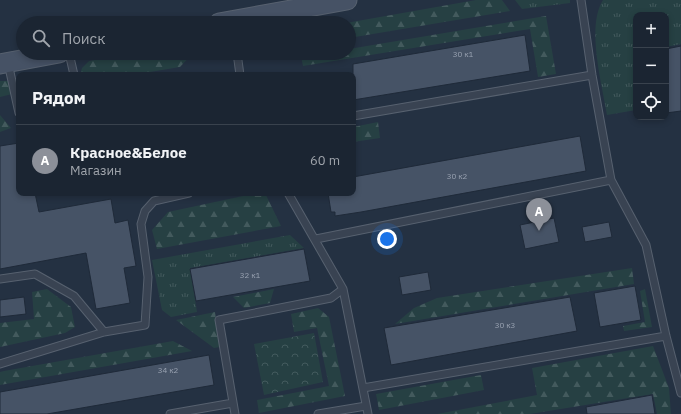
<!DOCTYPE html>
<html lang="ru">
<meta charset="utf-8">
<style>
:root{--surface:#1b2532;--page:#242d3a;--text:#f1f3f6;--muted:#a0a5ac;--line:#39424d;--accent:#8c9099}
body{margin:0;font-family:"IBM Plex Sans",sans-serif;background:var(--page);color:var(--text)}
.controls{position:absolute;right:12px;top:12px;display:grid;overflow:hidden;border-radius:8px;box-shadow:0 2px 6px #0003}
.controls button{width:36px;height:36px;display:grid;place-items:center;padding:0;border:0;border-bottom:1px solid var(--line);background:var(--surface);color:var(--text);font:20px sans-serif}
.you{position:absolute;left:387px;top:239px;width:14px;height:14px;margin:-10px;border:3px solid #fff;border-radius:50%;background:#1a73e8;box-shadow:0 0 0 6px #1a73e833}
.badge{display:grid;place-items:center;width:26px;height:26px;border-radius:50%;background:var(--accent);color:#fff;font-size:13px;font-weight:700}
.pin{position:absolute;translate:-50% -33px;filter:drop-shadow(0 1px 2px #0008)}
.pin::after{content:'';position:absolute;top:21px;width:14px;height:12px;background:inherit;clip-path:polygon(0 0,100% 0,50% 100%)}
.list{margin:0;padding:0;list-style:none}
h2{display:flex;justify-content:space-between;align-items:center;height:52px;margin:0;padding:0 16px;font-size:17px}
h2 small{font-size:13px;font-weight:400;color:var(--muted)}
.list li{display:grid;grid-template-columns:26px 1fr auto;gap:12px;align-items:center;box-sizing:border-box;height:72px;padding:0 16px;border-top:1px solid var(--line)}
.list b{display:block;font-size:15px;white-space:nowrap}
.list p{margin:0;font-size:13px;white-space:nowrap;color:var(--muted)}
.list em{font-size:13px;font-style:normal;color:var(--muted)}
.icon{flex:none;width:22px;height:22px;fill:none;stroke:currentColor;stroke-width:2;stroke-linecap:round;stroke-linejoin:round}
.map{position:relative;flex:none;width:681px;height:414px;overflow:hidden}
.search{position:absolute;background:var(--surface);box-shadow:0 2px 6px #0003;left:16px;top:16px;width:340px;height:44px;display:flex;align-items:center;gap:10px;box-sizing:border-box;padding:0 14px;border-radius:22px;color:var(--muted);font-size:15px}
.panel{position:absolute;background:var(--surface);box-shadow:0 2px 6px #0003;left:16px;top:72px;width:340px;height:124px;border-radius:8px}
.map>svg:first-child{display:block}
.grass{fill:url(#grass-tufts)}
.forest{fill:url(#forest-firs)}
.park{fill:url(#park-crowns)}
.building{fill:#465366;stroke:#1f2a39}
.lines{fill:none;stroke-linecap:round;stroke-linejoin:round}
.service-casing{stroke:#57616f;stroke-width:9}
.secondary-casing{stroke:#57616f;stroke-width:21}
.service{stroke:#394352;stroke-width:7}
.secondary{stroke:#465265;stroke-width:19}
.labels{text-anchor:middle;dominant-baseline:central;stroke-width:3.5;stroke-linejoin:round;paint-order:stroke}
.number-label{font-size:8px;fill:#9aa3b2}
</style>
<div class="map">
<svg width="681" height="414" viewBox="0 0 681 414">
<defs>
<pattern id="grass-tufts" width="24" height="20" patternUnits="userSpaceOnUse"><rect width="24" height="20" fill="#264043"/><path d="M3 7l-1-3M5 7V3M7 7l1-3M15 17l-1-3M17 17v-4M19 17l1-3" fill="none" stroke="#435a5d"/></pattern>
<pattern id="forest-firs" width="22" height="20" patternUnits="userSpaceOnUse"><rect width="22" height="20" fill="#264043"/><path d="M5 1l3.5 6h-7zM16 11l3.5 6h-7z" fill="#435a5d"/></pattern>
<pattern id="park-crowns" width="20" height="18" patternUnits="userSpaceOnUse"><rect width="20" height="18" fill="#264043"/><path d="M2 6a3 3 0 1 1 6 0M12 15a3 3 0 1 1 6 0" fill="none" stroke="#435a5d"/></pattern>
</defs>
<rect width="100%" height="100%" fill="#243142"/>
<path class="grass" d="M515 0H570V3L522 9Z
M603 0H681V44L666 47V15H636V110L607 115C602 84 586 27 603 0Z
M290 235 304 248 190 268 197 312 171 317 162 310 152 260Z"/>
<path class="forest" d="M476 0H502L510 11 349 38V23H346Z
M546 16 556 74 538 77 530 29 303 66 301 56 322 53H349V49Z
M133 53H193L180 67 132 75H80L82 68 89 61Z
M0 81H8L12 94 0 97Z
M0 115 11 128 0 132Z
M378 122 380 138 353 142V127Z
M257 193H265L281 226 157 249 152 230 168 212Z
M632 268 634 284 395 324 414 308 437 298Z
M47 289 71 307 75 327 65 333 0 347V323L34 319 32 292Z
M274 289 270 303 244 308 233 297Z
M645 289 652 327 624 331 623 326 645 322 640 291Z
M318 308 329 317 345 396 259 413 257 400 329 386 317 328 294 332 291 314Z
M215 312 220 347 214 348 176 320Z
M173 341 192 351 0 385V372L4 371Z
M653 346 669 388 671 414H657L653 394 530 414H437L537 395 532 368Z
M481 375 484 390 379 410 376 394Z"/>
<path class="park" d="M314 333 323 382 264 395 254 344Z"/>
<path class="building" d="M525 35 530 71 353 100V64Z
M681 46V111L666 113V49Z
M580 136 586 171 361 212 335 216V212H331L328 193H353V177Z
M19 143V193H35L39 212 111 199 115 223 128 220 136 266 124 268 130 303 96 309 86 253 0 269V146Z
M554 218 559 242 525 249 520 225Z
M609 222 612 237 585 242 582 227Z
M304 249 310 281 196 301 190 269Z
M428 272 431 290 402 295 399 277Z
M635 286 641 320 600 327 594 293Z
M24 297 26 314 0 317V300Z
M570 297 577 331 391 365 384 328Z
M209 355 214 385 47 414H0V392Z
M652 395 655 414H587L586 407Z"/>
<g class="lines">
<defs>
<path id="service" d="M581 0 592 75 611 180 646 245 666 336 681 393
M69 53 74 75
M237 53 240 75
M8 63 19 113
M353 116 592 75
M288 193 343 289 368 414
M316 239 611 180
M0 279 35 274 74 296 104 332
M0 364 104 332 145 325 148 277 141 224 145 211 154 201 189 193
M363 388 666 336
M170 414 233 403
M235 414 219 320 331 298 343 289
M318 414 366 406"/>
<path id="secondary" d="M219 23 347 0
M0 64 59 53"/>
</defs>
<use href="#service" class="service-casing"/>
<use href="#secondary" class="secondary-casing"/>
<use href="#service" class="service"/>
<use href="#secondary" class="secondary"/>
</g>
<g class="labels">
<g class="number-label">
<text x="463" y="54">30 к1</text>
<text x="457" y="176">30 к2</text>
<text x="250" y="275">32 к1</text>
<text x="505" y="325">30 к3</text>
<text x="168" y="370">34 к2</text>
</g>
</g>
</svg>
<div class="controls">
<button>+</button>
<button>−</button>
<button><svg class="icon" aria-label="locate" viewBox="0 0 24 24"><circle cx="12" cy="12" r="6"/><path d="M12 2v4M12 18v4M2 12h4M18 12h4"/></svg></button>
</div>
<div class="you"></div>
<div class="pin badge" style="left:539px;top:231px">A</div>
<div class="search"><svg class="icon" aria-label="search" viewBox="0 0 24 24"><circle cx="10" cy="10" r="6"/><path d="M15 15l6 6"/></svg>Поиск</div>
<section class="panel">
<h2>Рядом<small></small></h2>
<ul class="list">
<li><span class="badge">A</span><div><b>Красное&amp;Белое</b><p>Магазин</p></div><em>60 m</em></li>
</ul>
</section>
</div>
